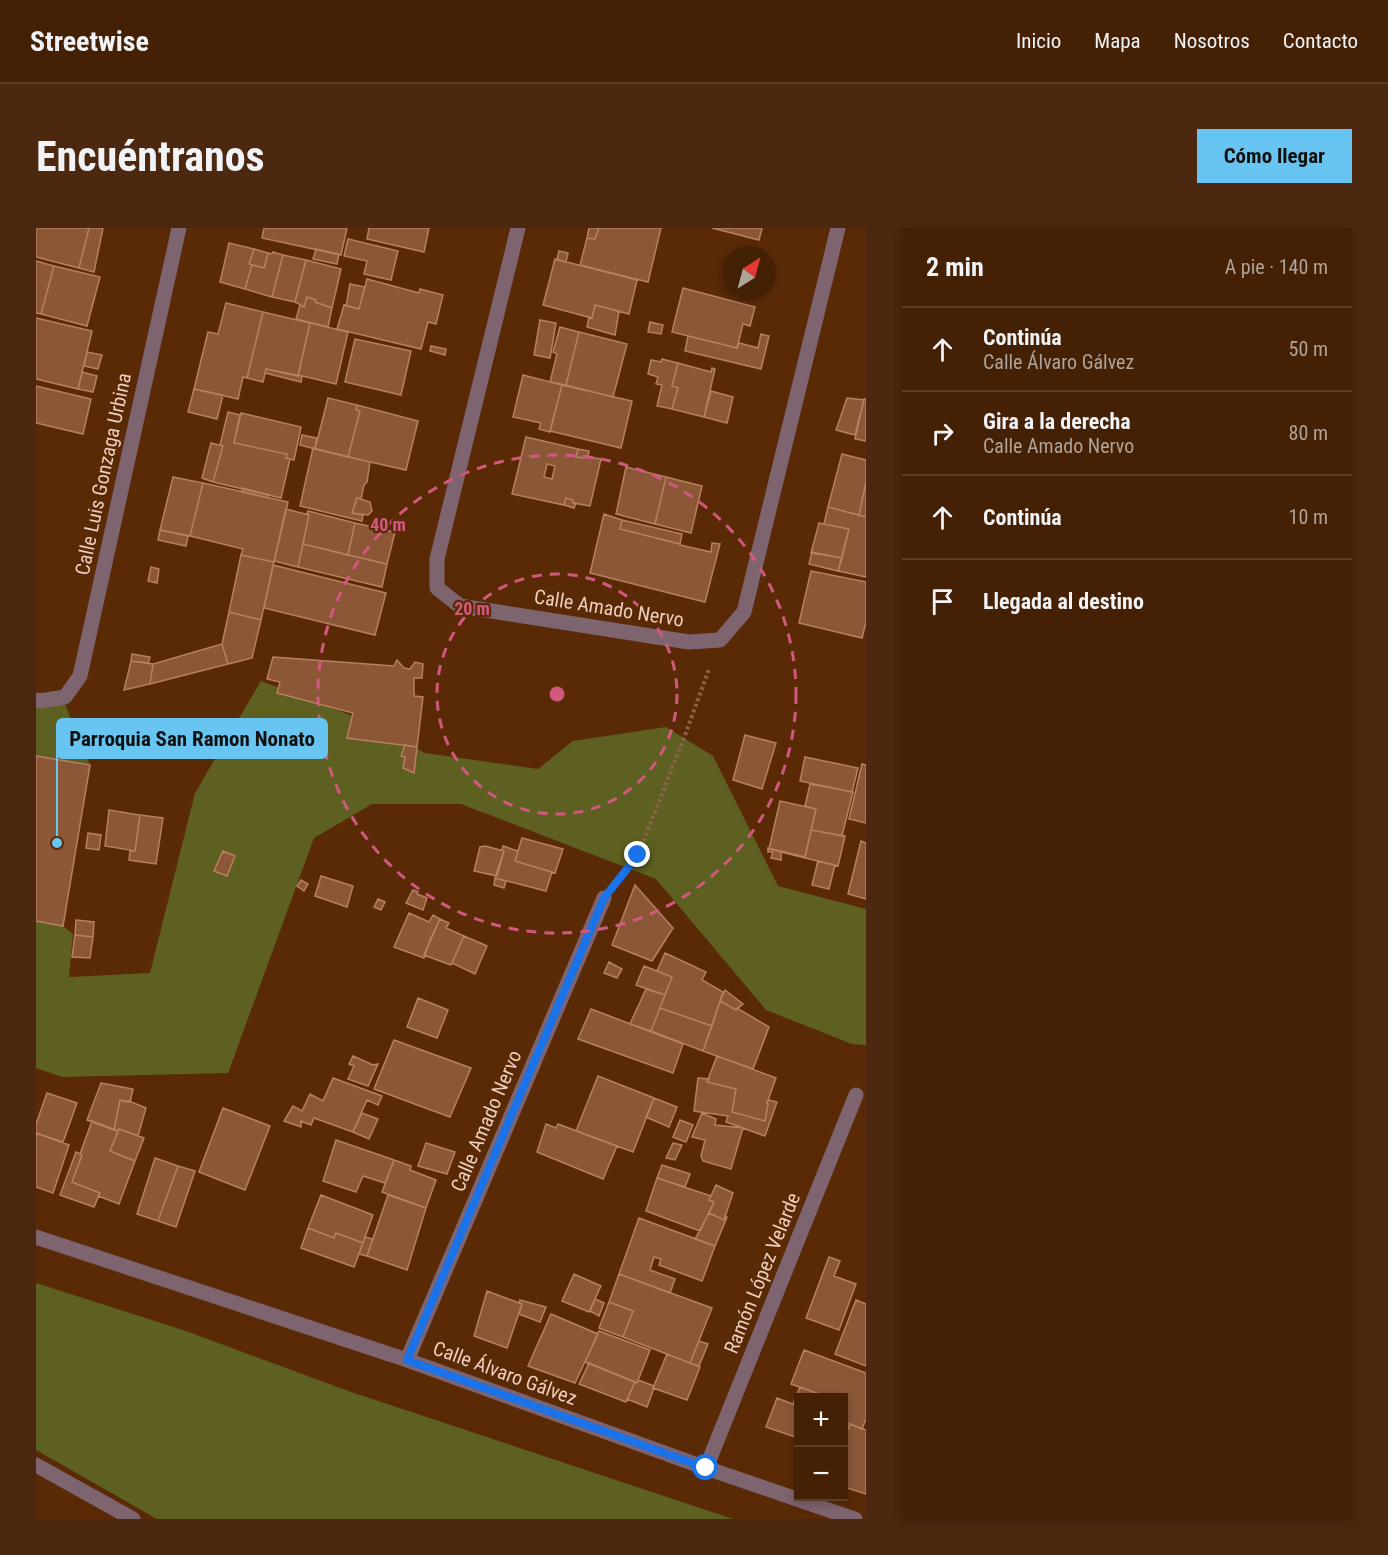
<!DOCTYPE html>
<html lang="es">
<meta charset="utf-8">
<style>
:root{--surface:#442005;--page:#4b280f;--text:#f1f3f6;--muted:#afa39a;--line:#5c3e27;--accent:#68c4f0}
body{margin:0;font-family:"Roboto Condensed",sans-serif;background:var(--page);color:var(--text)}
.controls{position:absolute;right:18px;bottom:18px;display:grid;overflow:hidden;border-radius:0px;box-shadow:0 3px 9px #0003}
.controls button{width:54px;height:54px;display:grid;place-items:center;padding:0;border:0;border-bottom:2px solid var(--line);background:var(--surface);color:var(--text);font:30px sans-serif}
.compass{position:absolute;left:686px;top:18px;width:54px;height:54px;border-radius:50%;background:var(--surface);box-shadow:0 3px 9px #0003;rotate:36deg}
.stop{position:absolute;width:18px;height:18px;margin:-14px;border:4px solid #1a73e8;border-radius:50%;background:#fff}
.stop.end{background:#1a73e8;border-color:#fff;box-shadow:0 2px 6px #0008}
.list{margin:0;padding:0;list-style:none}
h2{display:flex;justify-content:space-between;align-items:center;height:78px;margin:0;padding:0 24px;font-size:26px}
h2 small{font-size:20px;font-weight:400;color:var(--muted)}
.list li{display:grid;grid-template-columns:39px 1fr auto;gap:18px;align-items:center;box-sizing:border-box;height:84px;padding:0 24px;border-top:2px solid var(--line)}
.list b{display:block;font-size:22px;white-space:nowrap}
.list p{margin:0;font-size:20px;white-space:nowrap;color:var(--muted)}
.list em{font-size:20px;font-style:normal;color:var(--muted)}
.icon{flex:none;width:33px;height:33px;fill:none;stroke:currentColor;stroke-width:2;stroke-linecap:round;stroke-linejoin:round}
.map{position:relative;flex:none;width:830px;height:1291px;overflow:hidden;border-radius:0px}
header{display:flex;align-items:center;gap:36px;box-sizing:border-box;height:84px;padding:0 30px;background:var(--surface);border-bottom:2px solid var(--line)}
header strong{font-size:28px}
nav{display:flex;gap:33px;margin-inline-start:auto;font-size:21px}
.intro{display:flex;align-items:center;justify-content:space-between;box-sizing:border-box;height:144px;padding:0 36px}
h1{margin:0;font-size:42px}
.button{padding:15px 27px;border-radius:0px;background:var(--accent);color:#111;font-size:21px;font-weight:700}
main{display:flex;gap:36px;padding:0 36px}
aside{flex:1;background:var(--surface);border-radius:0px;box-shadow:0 3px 9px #0003}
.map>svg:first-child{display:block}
.green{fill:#5e6021}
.building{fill:#8b5737;stroke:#b88060;stroke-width:1.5;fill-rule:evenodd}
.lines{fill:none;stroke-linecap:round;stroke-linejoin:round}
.path{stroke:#8d6346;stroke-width:4;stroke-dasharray:3 3;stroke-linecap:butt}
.minor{stroke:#7e646f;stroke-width:15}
.route{stroke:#1a73e8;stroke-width:8}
.ring{fill:none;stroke:#d1587e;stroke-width:3;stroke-dasharray:10 8}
.labels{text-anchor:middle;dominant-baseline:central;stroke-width:4.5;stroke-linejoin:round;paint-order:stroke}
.street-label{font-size:20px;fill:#edcfbe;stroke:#5a2a07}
.centre{fill:#d1587e;stroke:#5a2a07;stroke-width:3}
.ring-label{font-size:18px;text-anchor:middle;font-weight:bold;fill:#d1587e;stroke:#5a2a07;stroke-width:4.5;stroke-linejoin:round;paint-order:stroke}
.leader{fill:none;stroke:#68c4f0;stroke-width:2}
.callout-dot{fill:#68c4f0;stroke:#5a2a07;stroke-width:2}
.callout{fill:#68c4f0;stroke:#68c4f0;stroke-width:2}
.callout-label{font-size:21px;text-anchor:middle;font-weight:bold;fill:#111}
</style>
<header>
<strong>Streetwise</strong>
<nav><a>Inicio</a><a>Mapa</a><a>Nosotros</a><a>Contacto</a></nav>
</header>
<div class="intro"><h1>Encuéntranos</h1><a class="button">Cómo llegar</a></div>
<main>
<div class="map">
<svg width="830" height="1291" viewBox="0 0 830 1291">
<rect width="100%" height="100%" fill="#5a2a07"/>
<path class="green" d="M225 453 319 489 389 525 502 541 537 513 630 499 677 528 742 658 830 681V817L816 816 730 782 620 651 425 576H336L278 610 192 845 26 849 0 840V693L27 698 37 706 33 749 114 745 159 565Z
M29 476 54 537 0 528V479Z
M0 1055 150 1103 315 1164 697 1291H121L0 1222Z"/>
<path class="building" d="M0 0H53L43 40 0 29Z
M53 0H67L58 44 43 40Z
M228 0H311L305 27 226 10Z
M333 0H393L388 24 331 11Z
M553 0H563L559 11 551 10Z
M563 0H625L612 54 544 37 551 10 559 11Z
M676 0H726L723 12Z
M312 11 362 23 355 52 328 46 331 33 308 28Z
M193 15 218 21 213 36 216 37 209 61 184 54Z
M218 21 232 25 228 40 213 36Z
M280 21 303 26 301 36 277 31Z
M523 23 532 25 530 34 521 32Z
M237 24 247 27 236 69 209 61 216 37 228 40 232 25 236 26Z
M247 27 270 32 259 74 236 69Z
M519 31 601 52 593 86 559 77 556 90 507 77Z
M270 32 305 41 296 80 279 74 280 72 271 69 268 79 259 74Z
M0 33 18 38 5 86 0 85Z
M18 38 64 49 51 98 5 86Z
M331 51 383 65 384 61 407 67 400 96 392 94 385 121 301 101 308 77 323 81Z
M314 56 329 59 323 81 310 78Z
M647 60 719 79 714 98 707 96 701 120 636 104Z
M271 69 280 72 279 74 296 80 292 99 260 91 264 77 268 79Z
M190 75 227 84 211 150 207 149 202 171 158 161 172 104 182 106Z
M559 77 583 83 579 107 551 99 553 89 556 90Z
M227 84 274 95 262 148 230 141 227 154 211 150Z
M0 90 56 103 42 161 0 151Z
M504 92 520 95 514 130 498 127Z
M614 94 627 97 625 106 612 104Z
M274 95 312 104 300 156 262 147Z
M524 99 543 104 530 157 514 154 521 126 517 124Z
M543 104 591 116 577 169 530 157Z
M725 106 733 108 725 141 649 123 652 108 701 120 703 115 722 120Z
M319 111 375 123 365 167 309 154Z
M395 118 410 121 409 127 394 123Z
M51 124 66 127 62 141 48 138Z
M626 131 642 135 636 158 642 160 636 181 621 178 626 157 620 156 622 149 612 146 615 132 625 134Z
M642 135 675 144 676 140 679 141 668 189 636 181 642 160 636 158Z
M230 141 266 148 265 154 229 145Z
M46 144 61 148 57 164 42 161Z
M487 147 526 157 514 204 503 201 505 195 477 189Z
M526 157 596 173 585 220 514 203Z
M0 158 55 171 47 206 0 195Z
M158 161 187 167 181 191 152 184Z
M675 163 697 169 691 195 668 189Z
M292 170 321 177 320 182 324 183 312 229 279 221Z
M811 170 828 172 819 207 800 202Z
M828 171H830V213L819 211Z
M321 177 382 193 370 242 312 229 324 183 320 182Z
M192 184 204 187 198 215 251 226 250 230 254 231 245 270 177 254 187 218 184 217Z
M205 185 265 199 258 232 250 230 251 226 198 215Z
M266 207 281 210 279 221 264 217Z
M490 209 542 221 540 229 548 230V228L565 231 554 278 537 275V272L530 270 528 277 476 266ZM511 236 519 238 516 251 508 249Z
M175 215 187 218 177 254 166 250Z
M277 220 334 234 331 254 328 257 325 271 321 270 316 285 327 287 326 293 264 278Z
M542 221 553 223 552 228H548V230L540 229Z
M806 226 830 232V254L823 287 792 279Z
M590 239 630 249 619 296 580 286Z
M137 249 167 255 154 308 124 302Z
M630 249 666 258 655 305 619 296Z
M830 254V289L823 287Z
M167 255 252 274 238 334 205 327 207 321 154 308Z
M206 260 234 267 233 270 206 264Z
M321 270 334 274 336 283 332 287 316 285Z
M530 270 537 272V275H540L538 280 528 277Z
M792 279 830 289V349L802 343 813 301 788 296Z
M250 281 273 287 262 339 238 333Z
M272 283 319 295 312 327 267 316 273 287 271 286Z
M568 286 586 292 584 301 644 316V317L675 324 676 315 684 316 669 374 554 345Z
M586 292 646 306 644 316 584 301Z
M319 295 359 304 351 336 312 327Z
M783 295 813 301 806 330 775 325Z
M124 302 152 308 150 318 122 312Z
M267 316 351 336 346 359 262 339Z
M776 324 806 330 802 343 773 336Z
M205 327 238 334 225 392 193 384Z
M237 337 350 365 339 407 228 380Z
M115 339 123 341 121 355 112 353Z
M775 343 830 354V394L826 410 763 395Z
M193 384 225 392 216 430 192 436 186 416Z
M186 416 192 436 114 456 117 436Z
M96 426 114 429 112 435 95 433Z
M237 429 358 438 361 432 368 440 374 441 379 434 387 436 386 450H378V468L387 469 381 519 311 510 317 485 241 465 244 454 231 451Z
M95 433 117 436 114 456 88 462Z
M709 507 740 515 726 561 697 552Z
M369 517 381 519 378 545 367 540 369 529 365 528Z
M0 528 54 537 27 698 0 693Z
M769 529 822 540 816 564 764 553Z
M826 536 830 537V595L813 591Z
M774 556 817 564 806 608 775 602 780 581 769 578Z
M744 573 780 581 769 629 733 621Z
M73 582 104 587 99 623 69 618Z
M104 587 127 590 120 636 93 632 94 623H99Z
M775 602 809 608 802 638 745 624V632L735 630 737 624H732V620L769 629Z
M52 605 65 607 63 622 50 620Z
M486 610 527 621 519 645 479 633Z
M825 613 830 615V671L812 666Z
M449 618 468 623 461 648 438 643 444 619Z
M467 618 482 623 479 633 516 644 510 663 459 650 468 623 466 622Z
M187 623 199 628 191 648 178 643Z
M782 633 799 637 793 661 776 657Z
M285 648 317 658 311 679 279 668Z
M459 650 470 653 468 660 458 657Z
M265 652 272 656 268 663 261 658Z
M599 657 637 700 616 733 576 717Z
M377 662 382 664 381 666 391 670 387 682 370 675Z
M342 671 349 674 345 682 338 679Z
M373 685 393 694 397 687 404 691 394 712 388 730 358 719Z
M404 691 413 695 410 700 428 708 415 737 388 727Z
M40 692 58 694 57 709 39 707Z
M39 707 57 709 54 730 36 729Z
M428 708 451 718 439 746 416 735Z
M629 725 670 744 666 752 687 764 676 798 624 780 636 749 621 743Z
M573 734 586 741 581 750 568 745Z
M608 738 636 749 629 767 600 757Z
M610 761 629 767 615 803 594 796Z
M689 762 707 776 700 782 684 773Z
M382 770 412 782 401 810 371 799Z
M684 773 700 782 701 780 733 799 717 841 667 823Z
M624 780 676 798 667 823 615 803Z
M555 781 647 816 637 845 542 811Z
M358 812 435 840 414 889 338 861Z
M317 828 337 837 342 836 332 858 312 851 318 838 313 836Z
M681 828 740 850 731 875 732 876 729 893 696 884 700 861 671 854Z
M562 848 618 870 597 924 540 903Z
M297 850 346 868 342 877 331 872 317 904 278 890 275 897 265 893V899L248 893 257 878 266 883 274 866 287 873Z
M662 850 673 851 671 854 700 861 696 884 729 893 732 876 731 875 732 872 741 874 729 908 690 894 692 888 658 883Z
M65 855 97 861 94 874 84 872 78 902 51 892Z
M11 865 41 875 27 914 0 905V896Z
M618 870 641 879 633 899 610 889Z
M84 872 89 874 93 873 110 880 102 908 83 901 82 903 78 902Z
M187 880 234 898 209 962 163 944Z
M326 885 342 891 333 911 317 904Z
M666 885 680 891 679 897 707 900 695 941 667 933 665 928 669 912 656 909Z
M644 892 657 897 650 914 637 909Z
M56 893 82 903 74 923 99 933 83 976 62 968 64 965 36 954 46 927 44 926Z
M510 896 520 900 522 896 581 918 567 951 501 924Z
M83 901 108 910 99 933 74 923Z
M0 905 33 917 17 965 0 959Z
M300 912 358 932 349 955 327 948 320 964 287 953Z
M390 915 419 924 411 946 382 938Z
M637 915 646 917 639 932 630 930Z
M40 924 46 927 36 954 64 965 58 979 24 967Z
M119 930 142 938 122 993 101 986Z
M358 932 375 938 374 942 400 952 390 980 346 964Z
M626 937 654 946 649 959 621 950Z
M142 938 159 943 140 999 122 993Z
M621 950 675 968 673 972 678 974 664 1003 610 983Z
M680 957 697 965 688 992 673 985 678 974 673 972Z
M285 967 337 987 327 1015 300 1005 298 1010 272 1000Z
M352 967 390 980 371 1042 331 1028Z
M673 985 688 992 689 988 691 989 679 1018 659 1011Z
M603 990 679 1018 666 1053 623 1037 625 1031 618 1029 614 1042 639 1051 634 1065 583 1046Z
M272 1000 298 1010 300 1005 327 1015 318 1039 265 1020Z
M329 1009 337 1011 331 1028 323 1026Z
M793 1029 804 1033 798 1048 820 1056 803 1102 770 1090Z
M538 1046 565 1058 553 1084 526 1073Z
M583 1046 676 1080 654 1135 587 1109 597 1083 573 1074Z
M451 1063 486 1076 471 1120 438 1108Z
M559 1071 568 1075 563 1088 554 1083Z
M484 1072 510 1079 504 1094 483 1086 486 1076 483 1075Z
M820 1072 830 1076V1138L799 1126Z
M573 1074 597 1083 587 1109 563 1100Z
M515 1086 562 1106 539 1155 492 1138Z
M563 1103 614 1122 601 1155 549 1134Z
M663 1113 672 1116 663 1138 654 1135Z
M768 1122 830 1145V1191L826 1201 808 1194V1170H794L755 1156Z
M631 1126 664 1139 651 1172 617 1160Z
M553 1135 599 1154 590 1174 543 1156Z
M602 1152 618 1158 617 1160H618L611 1179 591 1171 599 1154 601 1155Z
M764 1159 794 1170H762V1178L757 1176Z
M741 1170 762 1178V1210L730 1199Z
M808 1194 814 1196 808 1212Z
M814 1196 830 1202V1266L808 1259V1212Z"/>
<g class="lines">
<path class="path" d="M585 648 602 627 648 510 673 441"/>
<path class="minor" d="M482 0 401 331V360L424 378 653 414 684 412 708 384 802 0
M0 472 4 473 29 469 44 448 143 0
M0 1009 371 1132 670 1240 819 1291
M371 1132 568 670
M0 1237 97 1291
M670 1240 820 867"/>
</g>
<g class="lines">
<path class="route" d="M602 627 568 670 371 1132 670 1240"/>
</g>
<g class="ring">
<circle cx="521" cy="466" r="120"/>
<circle cx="521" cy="466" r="239"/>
</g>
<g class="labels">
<g class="street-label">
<text transform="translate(67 246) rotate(-78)">Calle Luis Gonzaga Urbina</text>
<text transform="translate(573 380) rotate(9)">Calle Amado Nervo</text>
<text transform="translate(450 893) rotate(-67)">Calle Amado Nervo</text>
<text transform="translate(726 1045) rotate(-68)">Ramón López Velarde</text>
<text transform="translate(469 1145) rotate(20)">Calle Álvaro Gálvez</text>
</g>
</g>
<circle cx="521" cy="466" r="9" class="centre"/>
<g class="ring-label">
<text x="352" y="303">40 m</text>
<text x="436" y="387">20 m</text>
</g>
<path class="leader" d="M21 615L21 510"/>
<circle class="callout-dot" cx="21" cy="615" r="6"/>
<rect class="callout" x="21" y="491" width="270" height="39" rx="6"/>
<g class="callout-label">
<text x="156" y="518">Parroquia San Ramon Nonato</text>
</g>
</svg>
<div class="controls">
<button>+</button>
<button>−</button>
</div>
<svg class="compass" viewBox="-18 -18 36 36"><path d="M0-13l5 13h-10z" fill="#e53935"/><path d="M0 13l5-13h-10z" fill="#afa39a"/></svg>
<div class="stop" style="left:670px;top:1240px"></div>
<div class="stop end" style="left:602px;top:627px"></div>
</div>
<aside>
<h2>2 min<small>A pie · 140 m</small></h2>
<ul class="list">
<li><svg class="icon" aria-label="ahead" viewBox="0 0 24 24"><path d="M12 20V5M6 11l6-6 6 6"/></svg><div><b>Continúa</b><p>Calle Álvaro Gálvez</p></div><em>50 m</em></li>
<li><svg class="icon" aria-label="right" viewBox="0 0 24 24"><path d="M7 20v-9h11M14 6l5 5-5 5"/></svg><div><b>Gira a la derecha</b><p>Calle Amado Nervo</p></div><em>80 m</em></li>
<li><svg class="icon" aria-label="ahead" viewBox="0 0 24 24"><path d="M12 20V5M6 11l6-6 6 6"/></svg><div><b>Continúa</b></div><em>10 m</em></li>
<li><svg class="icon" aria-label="arrive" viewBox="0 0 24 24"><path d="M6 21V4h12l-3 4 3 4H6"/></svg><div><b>Llegada al destino</b></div></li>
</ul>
</aside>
</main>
